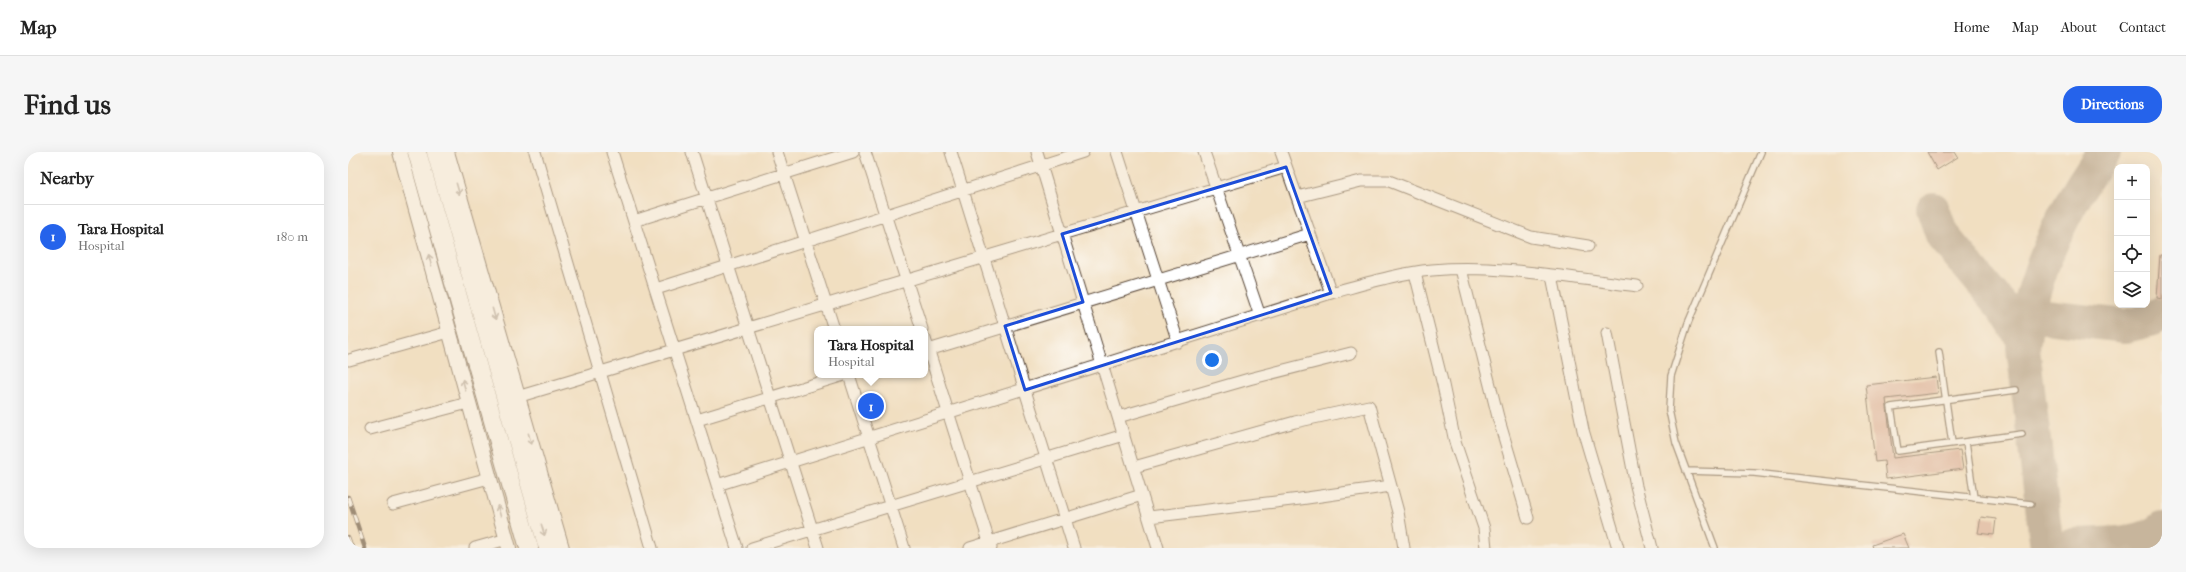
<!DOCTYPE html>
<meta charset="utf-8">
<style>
:root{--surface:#fff;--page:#f6f6f6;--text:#222;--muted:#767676;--line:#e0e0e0;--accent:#2563eb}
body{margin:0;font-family:"IM FELL French Canon",serif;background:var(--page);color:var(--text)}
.controls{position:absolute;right:12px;top:12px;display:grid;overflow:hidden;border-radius:8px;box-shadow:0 4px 16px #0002}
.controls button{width:36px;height:36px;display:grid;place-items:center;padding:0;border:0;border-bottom:1px solid var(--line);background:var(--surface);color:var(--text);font:20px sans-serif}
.you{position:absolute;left:864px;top:208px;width:14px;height:14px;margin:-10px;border:3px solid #fff;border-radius:50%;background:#1a73e8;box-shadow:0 0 0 6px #1a73e833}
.badge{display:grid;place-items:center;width:26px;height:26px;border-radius:50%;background:var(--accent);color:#fff;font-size:13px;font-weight:700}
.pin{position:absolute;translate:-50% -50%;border:2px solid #fff;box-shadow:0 1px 4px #0006}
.popup{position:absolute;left:466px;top:174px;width:114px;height:52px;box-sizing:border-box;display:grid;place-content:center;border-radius:8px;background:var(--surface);filter:drop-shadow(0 1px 3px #0005);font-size:13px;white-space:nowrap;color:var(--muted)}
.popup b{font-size:15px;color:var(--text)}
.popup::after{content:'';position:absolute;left:50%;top:100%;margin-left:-8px;border:8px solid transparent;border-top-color:var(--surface)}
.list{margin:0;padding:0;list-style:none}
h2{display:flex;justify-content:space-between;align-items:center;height:52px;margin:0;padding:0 16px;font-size:17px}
h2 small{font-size:13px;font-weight:400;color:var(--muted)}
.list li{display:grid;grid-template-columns:26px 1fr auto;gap:12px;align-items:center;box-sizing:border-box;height:64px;padding:0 16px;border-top:1px solid var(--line)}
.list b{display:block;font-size:15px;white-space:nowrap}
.list p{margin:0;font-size:13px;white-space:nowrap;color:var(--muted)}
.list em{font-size:13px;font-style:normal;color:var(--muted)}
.icon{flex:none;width:22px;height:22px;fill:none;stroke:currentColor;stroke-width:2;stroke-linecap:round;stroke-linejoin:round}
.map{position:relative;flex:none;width:1814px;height:396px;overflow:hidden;border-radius:16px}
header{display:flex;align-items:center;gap:24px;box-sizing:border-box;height:56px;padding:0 20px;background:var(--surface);border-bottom:1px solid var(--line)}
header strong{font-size:19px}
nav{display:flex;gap:22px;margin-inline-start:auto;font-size:14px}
.intro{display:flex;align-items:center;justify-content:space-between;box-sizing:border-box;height:96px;padding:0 24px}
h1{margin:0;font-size:28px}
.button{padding:10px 18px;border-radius:16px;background:var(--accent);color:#fff;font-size:14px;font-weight:700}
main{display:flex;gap:24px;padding:0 24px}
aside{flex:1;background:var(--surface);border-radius:16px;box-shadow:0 4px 16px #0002}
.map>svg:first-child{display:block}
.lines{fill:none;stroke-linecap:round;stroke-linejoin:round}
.taxiway{stroke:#968470;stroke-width:34}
.building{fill:#d8a695}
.service-casing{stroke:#564536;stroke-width:8}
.minor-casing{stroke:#564536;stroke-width:13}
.tertiary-casing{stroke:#564536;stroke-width:16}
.trunk-casing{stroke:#564536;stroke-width:20}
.service{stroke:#fff;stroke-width:5.5}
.minor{stroke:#fff;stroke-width:11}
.tertiary{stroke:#fff;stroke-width:14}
.trunk{stroke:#fff;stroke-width:18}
.rail-casing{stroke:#3b2a1e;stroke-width:4.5}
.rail{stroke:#fff;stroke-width:3;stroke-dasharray:9;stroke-linecap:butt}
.oneway{stroke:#a79f9a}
.marked{fill:none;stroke:#1d4ed8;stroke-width:3;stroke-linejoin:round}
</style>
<header>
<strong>Map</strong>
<nav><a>Home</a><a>Map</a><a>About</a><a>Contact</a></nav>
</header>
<div class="intro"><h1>Find us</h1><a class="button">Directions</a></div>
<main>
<aside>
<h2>Nearby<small></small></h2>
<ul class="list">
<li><span class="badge">1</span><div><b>Tara Hospital</b><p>Hospital</p></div><em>180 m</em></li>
</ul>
</aside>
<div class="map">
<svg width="1814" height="396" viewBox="0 0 1814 396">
<rect width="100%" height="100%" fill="#fff"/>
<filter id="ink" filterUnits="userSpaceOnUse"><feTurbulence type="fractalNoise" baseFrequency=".025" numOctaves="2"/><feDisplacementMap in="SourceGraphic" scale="8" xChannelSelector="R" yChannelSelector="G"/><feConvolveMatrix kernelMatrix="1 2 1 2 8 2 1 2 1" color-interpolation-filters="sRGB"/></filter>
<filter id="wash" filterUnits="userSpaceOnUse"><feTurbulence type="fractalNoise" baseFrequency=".012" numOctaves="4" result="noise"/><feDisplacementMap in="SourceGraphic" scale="16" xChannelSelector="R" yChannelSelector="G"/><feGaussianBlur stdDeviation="0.9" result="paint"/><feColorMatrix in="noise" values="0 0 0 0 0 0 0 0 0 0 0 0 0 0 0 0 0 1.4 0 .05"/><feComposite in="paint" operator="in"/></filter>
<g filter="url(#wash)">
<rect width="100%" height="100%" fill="#f1dfc1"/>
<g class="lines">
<path class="taxiway" d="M1585 57 1594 83 1657 158 1676 189
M1679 163 1778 174 1802 168 1814 160
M1699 396 1675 196C1683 124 1714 58 1756 0
M1717 396 1726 393C1753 391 1792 395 1814 376"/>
</g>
<g id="blocks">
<path class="building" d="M1579 0H1607L1610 5 1589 18Z
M1812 103H1814V147L1809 146Z
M1588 225 1590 241 1538 247 1545 306 1612 298 1615 317 1538 327 1536 309 1527 310 1518 233Z
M526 242 532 260 518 265 512 246Z
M1633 365 1648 367 1646 383 1630 381Z
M1555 382 1561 396H1525L1524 393Z"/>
</g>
</g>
<g filter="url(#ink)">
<use href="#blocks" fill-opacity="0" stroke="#564536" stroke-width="1"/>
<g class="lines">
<defs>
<path id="service" d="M1591 200 1604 291
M1668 238 1543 255 1550 299 1674 282
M1618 290 1626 346
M1338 319 1406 321 1683 352
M1367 396 1328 291 1321 258 1323 224 1340 171 1413 0"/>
<path id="minor" d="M187 0 304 396
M264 0 389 396
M344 0 470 396
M429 0 486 177
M517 0 574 177
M603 0 726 396
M689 0 810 396
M769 0 830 190
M856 0 912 164
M933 0 983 141
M949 45 1013 29H1041L1183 85 1240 94
M286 69 505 0
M1113 117 1150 265 1180 366
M1067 121 1095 233 1107 290 1136 376 1138 396
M1204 124 1235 278 1270 396
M308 137 735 0
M1259 181 1288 334 1304 396
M577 187 643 396
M577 199 962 82
M1 208 101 180
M501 223 556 396
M169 245 938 15
M770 265 901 227 1003 201
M349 268 496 223
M22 277 120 251
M786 315 947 270 1021 254 1050 360 1056 396
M369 333 983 141C1016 132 1050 121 1084 118 1152 112 1221 126 1289 134
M45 352 141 326
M801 365 952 347 1043 334
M127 396 159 387
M404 396 776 283
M622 396 794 343"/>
<path id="tertiary" d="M52 0 161 396
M99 0 214 396"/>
<path id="trunk" d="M69 0 181 396
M88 0 200 396"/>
</defs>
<use href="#service" class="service-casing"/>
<use href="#minor" class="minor-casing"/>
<use href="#tertiary" class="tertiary-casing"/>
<use href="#trunk" class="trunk-casing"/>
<use href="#service" class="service"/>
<use href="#minor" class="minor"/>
<use href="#tertiary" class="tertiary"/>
<use href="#trunk" class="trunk"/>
<defs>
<path id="rail" d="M0 345 17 396
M0 385 4 396"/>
</defs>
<use href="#rail" class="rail-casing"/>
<use href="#rail" class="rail"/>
</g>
<defs><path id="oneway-shaft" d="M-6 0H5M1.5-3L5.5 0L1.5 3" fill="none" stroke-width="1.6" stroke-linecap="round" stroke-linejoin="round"/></defs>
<g class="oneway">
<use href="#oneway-shaft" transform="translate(110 37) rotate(74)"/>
<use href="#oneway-shaft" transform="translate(82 108) rotate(-105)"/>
<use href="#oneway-shaft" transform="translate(146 162) rotate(74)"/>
<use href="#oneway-shaft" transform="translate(116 233) rotate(-105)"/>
<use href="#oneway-shaft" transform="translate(182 287) rotate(74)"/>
<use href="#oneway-shaft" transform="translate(151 359) rotate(-106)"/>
<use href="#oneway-shaft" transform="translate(195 378) rotate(74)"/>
</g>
</g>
<path d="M0 0H1814V396H0ZM938 15 983 141 677 238 657 174 735 150 714 82Z" fill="#f1dfc1" fill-opacity=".55" fill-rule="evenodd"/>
<path class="marked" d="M938 15 983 141 677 238 657 174 735 150 714 82Z"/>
</svg>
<div class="controls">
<button>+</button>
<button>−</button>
<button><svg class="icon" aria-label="locate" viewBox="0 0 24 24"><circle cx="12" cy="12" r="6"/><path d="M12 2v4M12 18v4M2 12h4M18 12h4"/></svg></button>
<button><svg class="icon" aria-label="layers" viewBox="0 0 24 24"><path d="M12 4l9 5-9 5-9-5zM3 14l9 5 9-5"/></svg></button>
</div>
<div class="you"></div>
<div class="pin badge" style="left:523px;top:254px">1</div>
<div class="popup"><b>Tara Hospital</b>Hospital</div>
</div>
</main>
